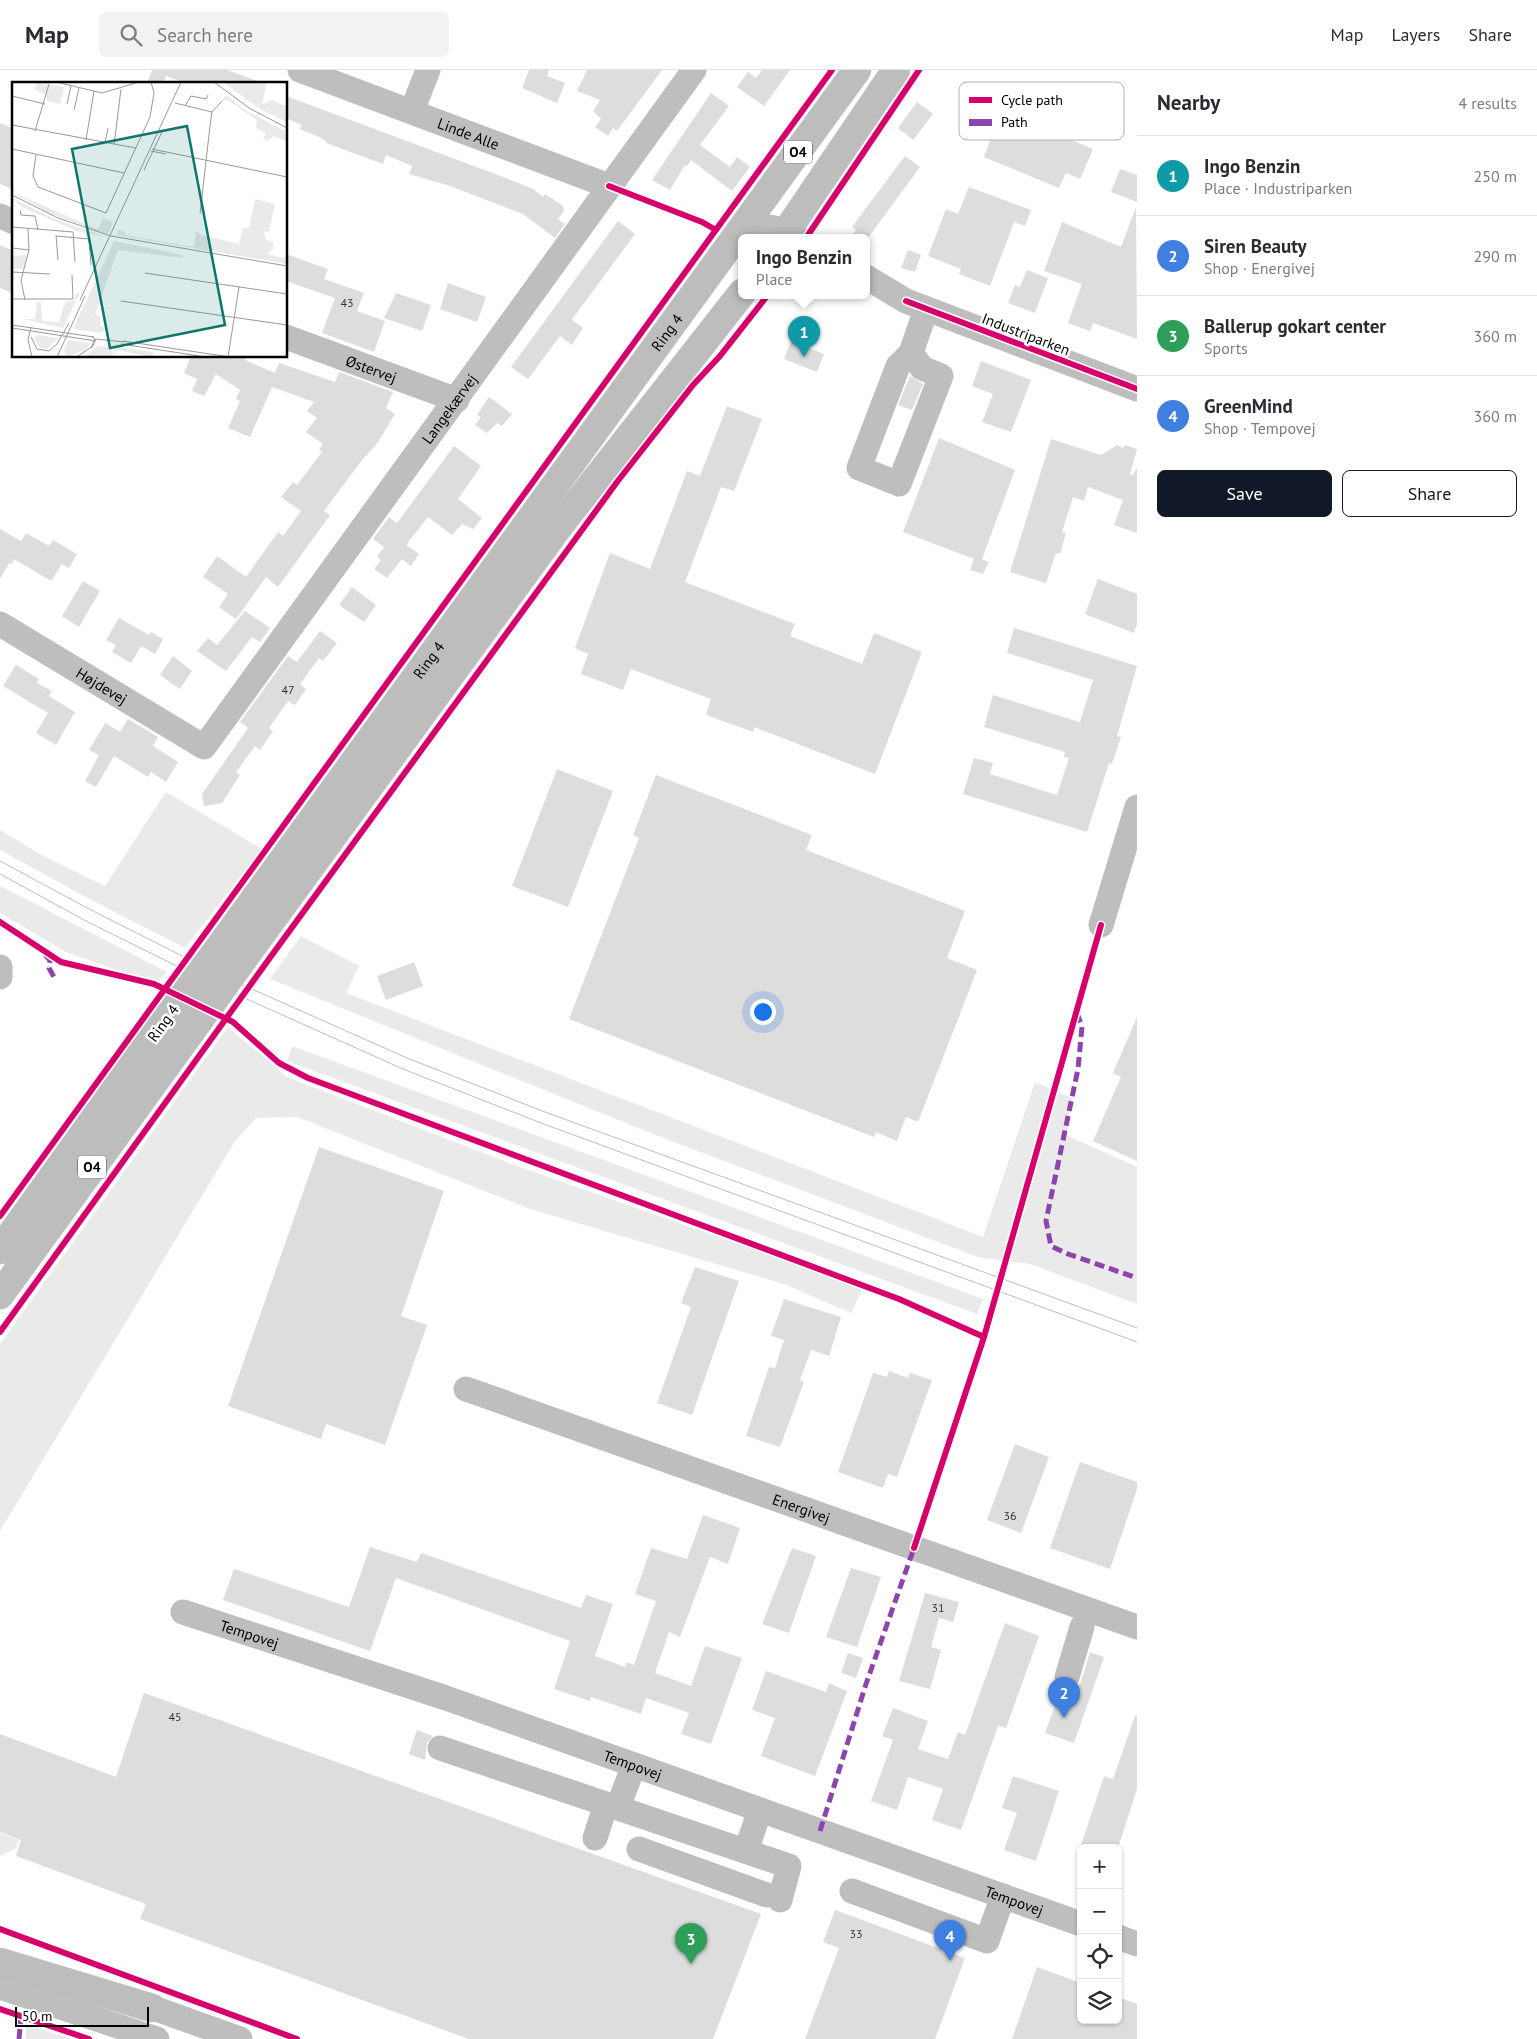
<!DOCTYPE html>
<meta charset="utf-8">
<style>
:root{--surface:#fff;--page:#f2f2f3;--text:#2b2b33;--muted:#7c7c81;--line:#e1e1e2;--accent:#111827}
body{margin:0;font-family:"PT Sans",sans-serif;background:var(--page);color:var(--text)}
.controls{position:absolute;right:15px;bottom:15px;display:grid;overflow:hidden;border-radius:8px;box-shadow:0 1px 4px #0004}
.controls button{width:45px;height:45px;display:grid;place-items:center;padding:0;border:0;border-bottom:1px solid var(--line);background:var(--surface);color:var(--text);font:25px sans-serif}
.scale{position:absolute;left:15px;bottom:12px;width:134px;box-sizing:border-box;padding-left:5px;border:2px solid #000;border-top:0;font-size:14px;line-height:18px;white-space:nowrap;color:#000;-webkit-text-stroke:4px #fff;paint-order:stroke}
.you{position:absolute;left:762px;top:941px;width:18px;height:18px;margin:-12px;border:4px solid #fff;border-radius:50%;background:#1a73e8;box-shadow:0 0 0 8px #1a73e833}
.badge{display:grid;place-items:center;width:32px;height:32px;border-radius:50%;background:var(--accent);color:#fff;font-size:16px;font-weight:700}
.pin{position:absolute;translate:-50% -41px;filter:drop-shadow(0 1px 2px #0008)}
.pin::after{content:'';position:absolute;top:26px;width:18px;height:15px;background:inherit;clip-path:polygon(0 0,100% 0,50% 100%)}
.popup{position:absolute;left:738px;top:164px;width:132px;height:65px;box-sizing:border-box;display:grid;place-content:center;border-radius:8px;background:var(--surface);filter:drop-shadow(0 1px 4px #0005);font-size:16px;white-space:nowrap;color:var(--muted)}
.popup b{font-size:19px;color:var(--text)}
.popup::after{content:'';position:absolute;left:50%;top:100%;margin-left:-10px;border:10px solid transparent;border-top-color:var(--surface)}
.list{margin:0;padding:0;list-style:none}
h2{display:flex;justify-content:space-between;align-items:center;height:65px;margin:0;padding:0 20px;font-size:21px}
h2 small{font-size:16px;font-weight:400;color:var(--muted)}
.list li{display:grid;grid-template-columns:32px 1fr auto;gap:15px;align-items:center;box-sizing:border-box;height:80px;padding:0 20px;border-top:1px solid var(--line)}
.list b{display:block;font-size:19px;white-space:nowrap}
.list p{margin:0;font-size:16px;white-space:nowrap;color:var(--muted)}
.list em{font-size:16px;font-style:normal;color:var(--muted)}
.actions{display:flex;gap:10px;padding:15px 20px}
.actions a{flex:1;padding:11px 0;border:1px solid var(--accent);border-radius:8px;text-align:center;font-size:18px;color:var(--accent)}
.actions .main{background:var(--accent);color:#fff}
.icon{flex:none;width:28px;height:28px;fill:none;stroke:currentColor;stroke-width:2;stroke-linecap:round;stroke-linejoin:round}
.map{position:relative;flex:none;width:1137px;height:1969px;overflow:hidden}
header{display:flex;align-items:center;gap:30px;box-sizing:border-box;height:70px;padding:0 25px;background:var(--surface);border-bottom:1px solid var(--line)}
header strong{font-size:24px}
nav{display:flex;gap:28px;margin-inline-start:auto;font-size:18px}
.search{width:350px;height:45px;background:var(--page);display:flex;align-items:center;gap:12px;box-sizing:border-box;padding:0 18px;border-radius:8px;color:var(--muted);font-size:19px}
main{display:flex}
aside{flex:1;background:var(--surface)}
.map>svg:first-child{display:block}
.green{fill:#eaeaea}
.building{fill:#ddd}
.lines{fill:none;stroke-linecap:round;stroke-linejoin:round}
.major-casing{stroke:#dbdbdb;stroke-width:29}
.minor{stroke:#bebebe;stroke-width:25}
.major{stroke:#bdbdbd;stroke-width:28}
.tram{stroke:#bdbdbd;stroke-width:1}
.major-bridge-casing{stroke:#dbdbdb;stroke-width:29;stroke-linecap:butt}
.major-bridge{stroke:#bdbdbd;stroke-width:28}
.quiet{stroke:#8e44ad;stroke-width:5;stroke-dasharray:10 5;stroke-linecap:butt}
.cycleway-casing{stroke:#fff;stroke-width:9}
.cycleway{stroke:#d6006c;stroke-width:6}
.labels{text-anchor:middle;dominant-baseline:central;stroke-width:5;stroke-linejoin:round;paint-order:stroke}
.number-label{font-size:12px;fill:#373737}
.shield{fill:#fff;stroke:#4c4c4c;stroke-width:1}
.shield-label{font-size:14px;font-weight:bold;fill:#000}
.street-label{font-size:15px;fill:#000;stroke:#fff}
.inset-road{fill:none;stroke:#999;stroke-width:1}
.view{fill:#0f766e;fill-opacity:0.15;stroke:#0f766e;stroke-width:2.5}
.inset-edge{fill:none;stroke:#000;stroke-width:2.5}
.key{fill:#fff;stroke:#b2b2b2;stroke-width:1}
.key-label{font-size:14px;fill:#000}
</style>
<header>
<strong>Map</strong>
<div class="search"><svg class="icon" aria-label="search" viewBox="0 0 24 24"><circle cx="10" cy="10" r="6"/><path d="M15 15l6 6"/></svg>Search here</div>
<nav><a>Map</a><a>Layers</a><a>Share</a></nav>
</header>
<main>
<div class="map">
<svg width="1137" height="1969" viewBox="0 0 1137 1969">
<rect width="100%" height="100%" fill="#fff"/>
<path class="green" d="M166 722 262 779 185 878 95 832 0 780V760L45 787 105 816Z
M0 816 167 902 156 914 66 882 0 843Z
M301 866 359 896 346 923 983 1167 1035 1012 1072 1028 1066 1065 1137 1097V1234L1030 1194 978 1187 653 1064 270 909Z
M228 957 287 1007 517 1096 863 1218 851 1243 784 1214 530 1139 297 1047 256 1048 235 1071 0 1461V1274Z
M292 976 983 1229 977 1244 287 991Z
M0 1763 19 1770 15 1779 0 1786Z
M26 1954 70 1969H26Z"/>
<path class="building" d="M152 0H227L260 12 188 14 166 6 163 14H147Z
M529 0H549L547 6 565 13 557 33 522 18Z
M587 0H662L617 61 613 58 608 66 595 57 601 49 593 41 600 30 577 21Z
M762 0H790L764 36 737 17 748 2 756 8Z
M711 23 729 36 700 75 730 97 737 87 750 97 732 121 691 90 687 96 685 95 670 120 652 110Z
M286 26 498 105 533 119 543 127 545 124 563 136 564 141 558 149 565 154 555 168 523 144 450 116 409 104 412 96 386 85 383 94 326 73 327 72 321 68 300 59 302 55 286 48Z
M917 32 933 44 913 70 898 58Z
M984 33 1093 79 1080 109 1066 103 1059 118 984 87 990 71 971 63Z
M0 53 14 59V120L0 114Z
M905 86 920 97 868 168H850L856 160 852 157Z
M1120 99 1137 105V132L1111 122Z
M969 117 1031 140 1025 156 1014 152 990 216 959 204 961 199 928 186 946 139 958 144Z
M1136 137 1137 269 1093 253 1090 261 1068 253 1082 214 1044 201 1062 152 1121 177Z
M618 151 635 164 573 248 572 250 583 258 572 275 560 266 528 309 511 297Z
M0 175 14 181V224L0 218Z
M908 180 921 185 915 202 901 198Z
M286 184 328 199 324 209 364 223 357 241 385 251 374 282 322 263 335 228 286 211Z
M1027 200 1048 208 1035 243 1008 233 1015 215 1020 217Z
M448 213 486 227 477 252 440 239Z
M396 223 431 235 422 261 384 248Z
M791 271 824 284 817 302 784 289Z
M191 286H247L245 290 275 303 279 293 335 312 339 302 393 322 386 338 395 344 376 375 362 390 324 441 330 445 278 517 266 507 236 549 219 537 228 524 203 507 217 486 246 507 278 462 283 466 301 441 281 427 293 412 297 415 322 382 319 380 323 374 306 362 317 348 307 341 314 332 272 317 250 367 228 358 240 331 236 329 240 320 216 304 204 326 192 321 197 309 184 303Z
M981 291 1031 310 1011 362 982 352 993 324 972 316Z
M910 306 923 314 912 340 898 335Z
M489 327 512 344 502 356 497 353 487 363 475 355 481 347 477 345Z
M727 336 762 349 734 421 721 417 685 512 795 554 790 566 862 594 874 563 922 582 875 704 754 657 753 662 706 645 711 629 631 599 623 620 581 604 588 584 575 578 610 483 650 499 687 401 700 406Z
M939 368 1015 400 982 489 989 492 983 504 970 500 974 489 903 462Z
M1051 369 1101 385 1117 375 1123 378 1125 375 1137 379 1130 404 1133 405 1137 398V463L1114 455 1123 430 1088 417 1084 431 1073 427 1062 462 1066 463 1060 484 1056 483 1046 513 1010 502Z
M454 376 481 396 458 429 482 448 473 459 462 454 452 465 428 447 406 475 419 484 411 496 402 489 387 508 374 499 381 490 377 487 384 477 373 469 389 447 397 453Z
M0 459 21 471 26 463 49 476 53 470 77 484 69 498 62 494 51 511 14 489 12 494 9 493 0 509Z
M1098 509 1137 524V554L1134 563 1085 544Z
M83 511 100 521 79 557 62 546Z
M352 517 376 535 364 552 339 535Z
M245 541 270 558 260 572 252 567 226 601 197 581 208 568 217 575Z
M119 548 149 565 151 562 163 569 155 584 141 576 131 593 112 582 116 575 106 570Z
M1014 558 1137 596 1117 666 1121 667 1112 694 1109 693 1087 762 963 724 974 688 993 693 990 704 1057 725 1069 688 1064 687 1065 682 984 657 993 625 1080 652 1093 610 1007 583Z
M320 561 337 573 323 591 319 588 300 614 306 619 296 634 294 635 288 631 269 658 273 661 260 680 255 676 236 702 240 705 222 733 204 736 202 724 248 658 240 652 288 586 297 592Z
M173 586 192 601 180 619 160 605Z
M16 595 39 609 37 613 52 621 49 626 75 642 56 675 36 663 48 643 3 616Z
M128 649 158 667 153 676 178 692 166 712 151 702 148 707 114 686 96 717 85 711 99 685 89 680 105 653 120 662Z
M557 699 613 721 568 837 512 816Z
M656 705 812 765 806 780 965 841 947 888 977 900 918 1052 906 1047 897 1071 876 1062 874 1067 569 949 639 768 633 765Z
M414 892 423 916 386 930 377 906Z
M1137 947V1091L1093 1071 1121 1007 1113 1003Z
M319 1077 444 1121 401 1246 427 1255 385 1375 326 1354 321 1369 228 1336Z
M695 1197 739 1211 692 1345 657 1333 691 1237 681 1233Z
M784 1229 841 1247 829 1286 811 1280 800 1310 804 1312 780 1377 746 1366 769 1297 775 1298 784 1270 771 1266Z
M889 1301 908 1308 910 1303 932 1310 897 1407 888 1404 883 1418 838 1402 873 1303 887 1307Z
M1015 1374 1049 1387 1021 1463 987 1450Z
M1080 1392 1137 1412V1419L1110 1499 1050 1478Z
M703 1445 740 1458 728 1494 710 1487 680 1567 669 1562 655 1603 691 1616 705 1576 742 1588 711 1674 681 1664 689 1643 646 1628 641 1644 591 1627 590 1631 554 1619 570 1571 396 1508 370 1581 223 1530 234 1499 349 1537 370 1477 417 1492 421 1483 581 1538 586 1525 613 1534 595 1586 625 1597 627 1592 634 1595 656 1531 635 1524 651 1478 687 1489Z
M792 1478 816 1486 789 1563 762 1554Z
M851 1498 881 1507 857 1577 826 1567Z
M925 1523 959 1532 953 1552 939 1548 931 1577 941 1580 930 1619 899 1611Z
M1005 1553 1039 1566 1006 1658 998 1656 961 1760 932 1750 943 1719 908 1707 897 1740 871 1731 893 1670 882 1666 893 1638 928 1651 918 1679 948 1689 958 1662 965 1665Z
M1090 1582 1104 1587 1074 1673 1045 1663 1057 1630 1062 1632 1065 1621 1076 1618 1081 1612Z
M848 1583 863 1588 856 1608 841 1603Z
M766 1601 826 1622 829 1613 847 1621 815 1706 761 1686 775 1648 752 1640Z
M144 1623 761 1844 713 1969H469L140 1849 146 1834 16 1786 21 1770 0 1762V1664L116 1707Z
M1135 1646H1137V1719L1118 1778H1080L1104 1706 1113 1709Z
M417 1660 433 1666 427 1673 425 1690 409 1684Z
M1013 1706 1059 1721 1036 1791 1004 1780 1017 1743 1002 1738Z
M835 1840 965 1888 935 1969H805L839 1878 823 1872Z
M1037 1897 1081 1913V1950H1118V1927L1137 1934V1969H1012Z"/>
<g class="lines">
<defs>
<g id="major">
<path d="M782 168 896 0"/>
<path id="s6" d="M226 868 857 0"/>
<path d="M250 880 560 455 742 223"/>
<path d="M0 1180 161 956"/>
<path d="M0 1225 185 970"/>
<path d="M0 1892 152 1938"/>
</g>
</defs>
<use href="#major" class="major-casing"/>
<g class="minor">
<path id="s1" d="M300 0 609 116"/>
<path d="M412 41 428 0"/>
<path d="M0 146 14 152"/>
<path d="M736 167C757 151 777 155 798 168"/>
<path d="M866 207 906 231 1137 319"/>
<path id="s2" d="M286 267 457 330"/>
<path d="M911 283 922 298 941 306 899 414 859 398 898 296 911 283 926 239"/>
<path id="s3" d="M0 554 204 677 694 0"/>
<path d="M1101 855 1137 737"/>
<path d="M0 897V907"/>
<path id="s4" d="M466 1319 1137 1557"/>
<path id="s5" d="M183 1542 446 1628 1081 1854"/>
<path d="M1067 1607 1082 1557"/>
<path d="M440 1678 606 1734 595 1768"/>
<path d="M606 1734 789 1796 780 1830"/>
<path d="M618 1737 634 1695"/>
<path d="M639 1779 767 1825"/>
<path d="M746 1781 760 1740"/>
<path d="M852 1821 987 1871 1003 1826"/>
<path d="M1118 1867 1137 1874"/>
<path d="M0 1917 157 1969"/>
<path d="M134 1931 240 1969"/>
</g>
<use href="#major" class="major"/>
<path class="tram" d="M0 791 91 840 218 904 407 988 545 1042 1137 1258
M0 804 86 851 211 913 403 999 541 1053 1137 1272"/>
<defs>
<path id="major-bridge" d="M161 956 226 868
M185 970 250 880"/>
</defs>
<use href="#major-bridge" class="major-bridge-casing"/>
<use href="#major-bridge" class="major-bridge"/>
<path class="quiet" d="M45 885 50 890 49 898 54 907
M1077 943 1082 957 1078 999 1046 1151 1051 1176 1068 1184 1137 1208
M820 1761 866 1614 914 1478
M19 1969 21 1946"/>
<defs>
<path id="cycleway" d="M609 116 702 152 716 160
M806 168 919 0
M906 231 1137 319
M0 852 61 892 154 914 233 952 279 993 308 1008 899 1229 984 1267
M0 1146 832 0
M0 1262 269 889 617 412 693 315 720 286 767 226
M914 1478 984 1267 1101 855
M0 1859 297 1969
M0 1939 89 1969"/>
</defs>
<use href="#cycleway" class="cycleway-casing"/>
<use href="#cycleway" class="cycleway"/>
</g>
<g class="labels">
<g class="number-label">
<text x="347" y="232">43</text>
<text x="288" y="619">47</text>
<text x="1010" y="1445">36</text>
<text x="938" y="1537">31</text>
<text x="175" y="1646">45</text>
<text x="856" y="1863">33</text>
</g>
<g class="shield">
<rect x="784" y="70.5" width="28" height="23" rx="4"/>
<rect x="78" y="1085.5" width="28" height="23" rx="4"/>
</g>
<g class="shield-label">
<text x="798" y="82">O4</text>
<text x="92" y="1097">O4</text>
</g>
<g class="street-label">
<text stroke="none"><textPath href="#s1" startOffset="180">Linde Alle</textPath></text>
<text stroke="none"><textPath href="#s6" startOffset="749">Ring 4</textPath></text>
<text transform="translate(1026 264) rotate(21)">Industriparken</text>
<text stroke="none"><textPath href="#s2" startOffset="91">Østervej</textPath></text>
<text stroke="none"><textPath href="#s3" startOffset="656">Langekærvej</textPath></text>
<text stroke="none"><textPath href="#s6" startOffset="344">Ring 4</textPath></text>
<text stroke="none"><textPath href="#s3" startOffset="119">Højdevej</textPath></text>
<text transform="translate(163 953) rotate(-54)">Ring 4</text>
<text stroke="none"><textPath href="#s4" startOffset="356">Energivej</textPath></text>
<text stroke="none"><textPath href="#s5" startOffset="70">Tempovej</textPath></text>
<text stroke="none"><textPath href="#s5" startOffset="475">Tempovej</textPath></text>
<text stroke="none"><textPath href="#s5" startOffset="880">Tempovej</textPath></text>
</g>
</g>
<g transform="translate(12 12)">
<rect width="275" height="275" fill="#fff"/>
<path d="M24 0 52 5 48 22 35 19 34 12 23 8ZM211 0H255L250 22 260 18 275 25V40L248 27ZM214 13 233 28 275 50 274 59 261 54 256 59 251 57 254 51 244 46 245 38 216 18 210 19ZM0 110 80 145 86 147 91 136 101 140 96 152 86 149 37 131ZM0 116 45 138 94 155 65 149 10 125ZM243 117 263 122 257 150 251 149 254 157 261 161V167L255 172 275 177V182L105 153 107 148 114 150 113 153 182 165 184 149 189 153 227 162 231 146H237ZM102 159 171 173 170 176 106 168 83 232 88 234V244L96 246 89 251 61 247ZM15 173 11 187H0V174ZM64 211H68L51 246 11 237H23L25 220H29L30 239 47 240 53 220 63 218ZM25 253 46 256 35 267 27 265 22 257ZM56 258 76 261 78 262 75 267 55 275 52 269ZM85 264 100 265 101 275H73ZM101 264 141 270V275L104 268 103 275Z" fill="#eaeaea"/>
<path class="inset-road" d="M44 0 90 11 127 0M202 0 237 26 275 46M0 14 33 22M163 21 200 30M55 22 59 4M173 24 179 14 194 17 196 13M62 28 67 6M0 43 124 66M23 49 37 2M74 58 82 9M93 61 96 46M102 63 109 7M0 67 112 91M140 67 275 95M139 69 154 72M24 73 21 94 26 105 94 131 138 35 142 11 139 0M132 88 150 50M0 113 46 136 99 154 275 184M8 128 9 133 23 134 26 148M188 132 198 44 200 30 210 19M0 145 61 150 63 180M44 153 46 178M44 154 77 157 79 183M0 166 17 168M0 190 38 192M133 191 275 212M0 217H61L60 193M13 218 9 198 17 168 16 147M68 218 169 0M109 219 275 243M0 243 82 255M19 245 16 258 20 275M0 246 84 259M19 255 25 267 37 269 45 262 57 241M111 259 218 275M109 262 194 275M79 266 83 257 113 260M66 274 81 264 83 258 80 254M45 275 73 214M216 275 227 205"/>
<path class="view" d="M175 44 213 243 98 266 60 67Z"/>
<rect width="275" height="275" class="inset-edge"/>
</g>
<rect x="959" y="12" width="165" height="58" rx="8" class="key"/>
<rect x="969" y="27" width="23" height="6" fill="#d6006c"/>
<rect x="969" y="49" width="23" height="7" fill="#8e44ad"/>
<g class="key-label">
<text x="1001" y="35">Cycle path</text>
<text x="1001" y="57">Path</text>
</g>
</svg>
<div class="controls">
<button>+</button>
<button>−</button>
<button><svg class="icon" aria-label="locate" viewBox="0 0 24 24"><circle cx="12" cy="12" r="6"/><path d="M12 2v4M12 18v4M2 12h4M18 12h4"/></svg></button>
<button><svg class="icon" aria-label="layers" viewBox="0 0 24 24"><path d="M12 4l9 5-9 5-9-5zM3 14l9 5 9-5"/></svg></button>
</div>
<div class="scale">50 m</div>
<div class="you"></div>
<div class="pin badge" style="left:804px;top:287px;background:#0f9aa8">1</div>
<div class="popup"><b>Ingo Benzin</b>Place</div>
<div class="pin badge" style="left:1064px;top:1648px;background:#3f7fe0">2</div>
<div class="pin badge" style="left:691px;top:1894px;background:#2e9e5b">3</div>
<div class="pin badge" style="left:950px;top:1891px;background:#3f7fe0">4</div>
</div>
<aside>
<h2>Nearby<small>4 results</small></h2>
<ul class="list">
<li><span class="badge" style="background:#0f9aa8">1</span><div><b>Ingo Benzin</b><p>Place · Industriparken</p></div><em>250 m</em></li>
<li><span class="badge" style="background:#3f7fe0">2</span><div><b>Siren Beauty</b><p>Shop · Energivej</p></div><em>290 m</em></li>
<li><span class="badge" style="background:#2e9e5b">3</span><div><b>Ballerup gokart center</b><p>Sports</p></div><em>360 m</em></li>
<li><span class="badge" style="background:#3f7fe0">4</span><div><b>GreenMind</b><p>Shop · Tempovej</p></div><em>360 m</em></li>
</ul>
<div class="actions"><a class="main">Save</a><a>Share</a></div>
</aside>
</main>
